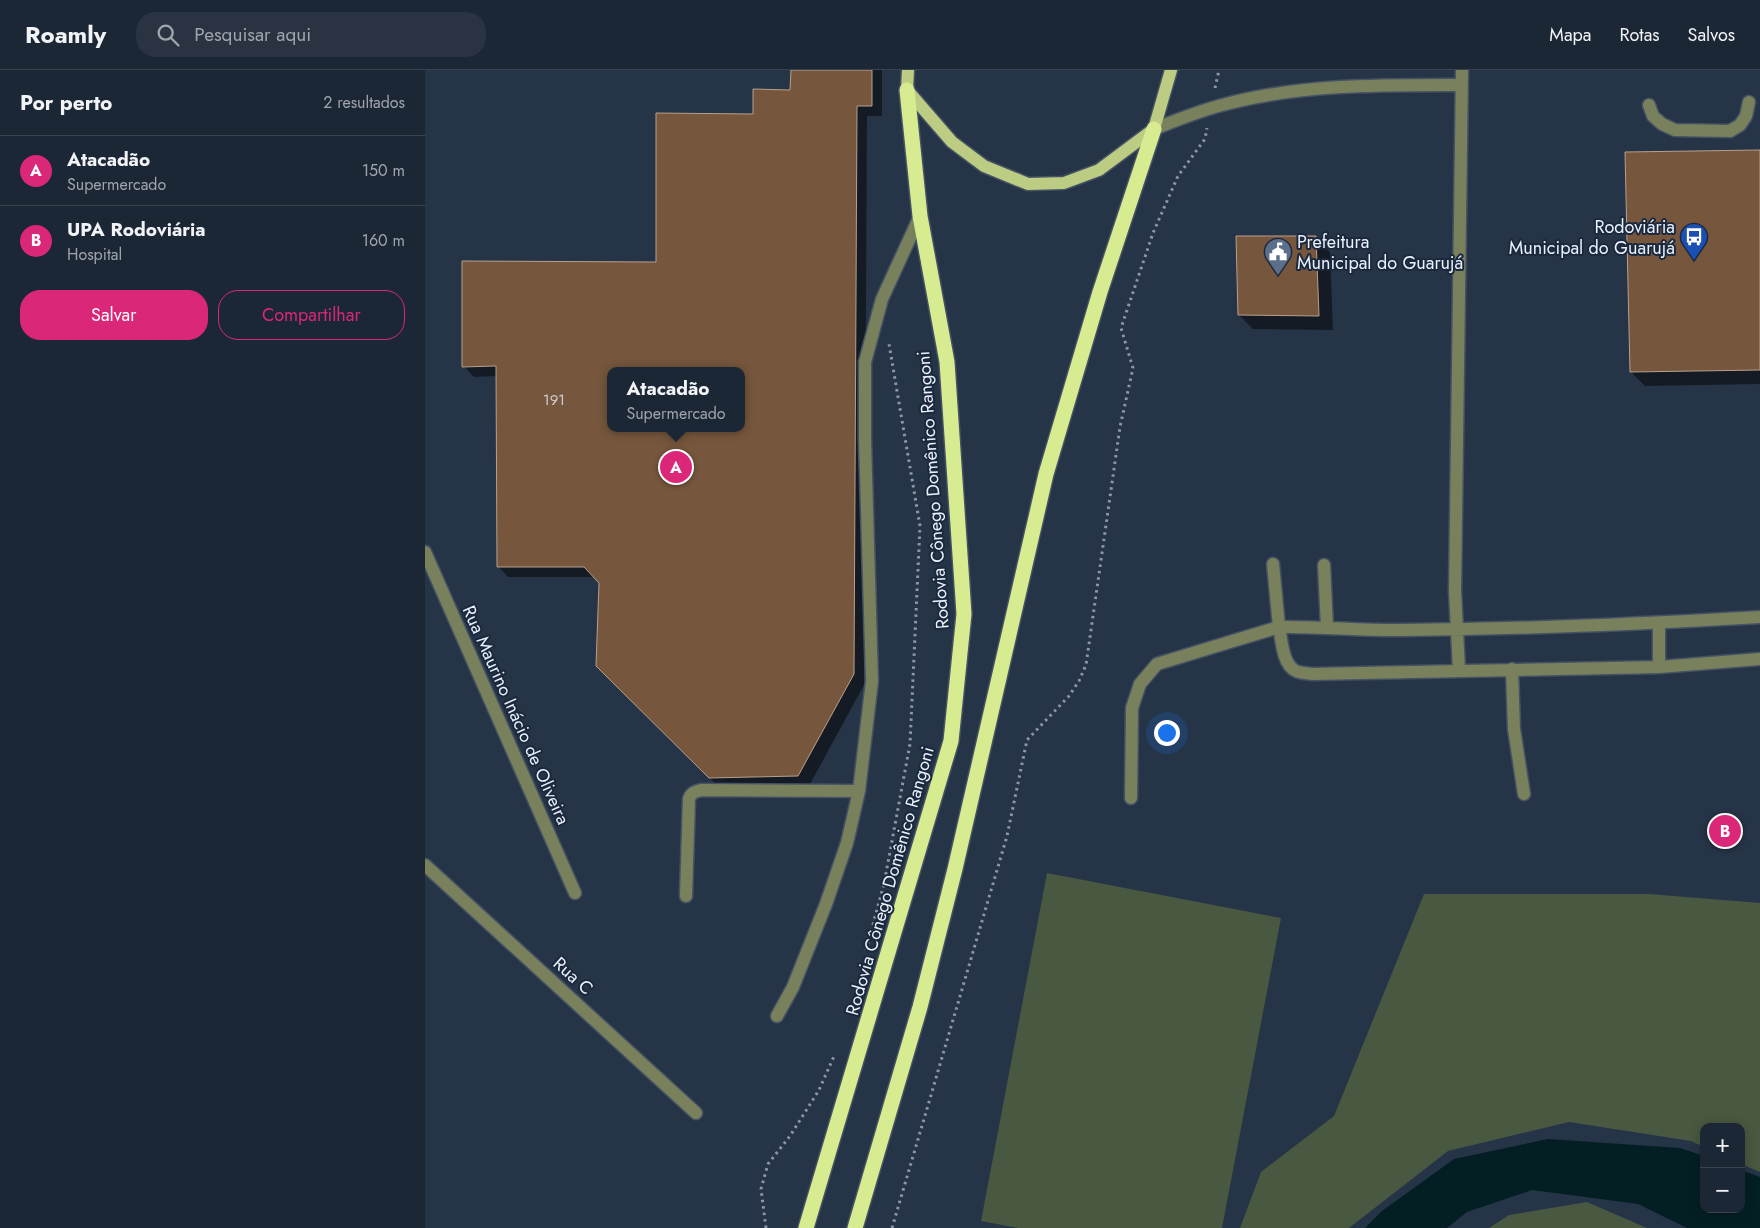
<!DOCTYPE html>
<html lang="pt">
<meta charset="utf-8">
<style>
:root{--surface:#1c2735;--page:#293341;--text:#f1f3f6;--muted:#a0a5ad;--line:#3a4450;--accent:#db2777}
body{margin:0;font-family:Jost,sans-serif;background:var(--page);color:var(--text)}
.controls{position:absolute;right:15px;bottom:15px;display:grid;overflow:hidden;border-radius:10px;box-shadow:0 2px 12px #0003}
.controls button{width:45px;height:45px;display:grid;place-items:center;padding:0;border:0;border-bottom:1px solid var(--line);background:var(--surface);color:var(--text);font:25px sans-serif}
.you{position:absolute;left:741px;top:662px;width:18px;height:18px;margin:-12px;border:4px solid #fff;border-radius:50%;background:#1a73e8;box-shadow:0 0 0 8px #1a73e833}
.badge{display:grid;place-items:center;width:32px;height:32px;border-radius:50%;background:var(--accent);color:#fff;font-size:16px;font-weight:700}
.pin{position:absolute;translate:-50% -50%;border:2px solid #fff;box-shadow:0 1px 5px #0006}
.popup{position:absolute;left:182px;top:297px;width:138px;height:65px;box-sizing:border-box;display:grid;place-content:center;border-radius:10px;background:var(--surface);filter:drop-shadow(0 1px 4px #0005);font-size:16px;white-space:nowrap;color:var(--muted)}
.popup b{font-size:19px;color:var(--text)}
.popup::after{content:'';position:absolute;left:50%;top:100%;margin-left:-10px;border:10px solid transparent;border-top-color:var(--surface)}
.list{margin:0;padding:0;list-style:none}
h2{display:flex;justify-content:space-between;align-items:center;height:65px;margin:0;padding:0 20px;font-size:21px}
h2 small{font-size:16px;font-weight:400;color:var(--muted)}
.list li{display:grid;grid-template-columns:32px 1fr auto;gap:15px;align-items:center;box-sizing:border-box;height:70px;padding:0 20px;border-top:1px solid var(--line)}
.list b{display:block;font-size:19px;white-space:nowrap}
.list p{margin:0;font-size:16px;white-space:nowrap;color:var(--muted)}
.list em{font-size:16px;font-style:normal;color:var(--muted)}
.actions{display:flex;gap:10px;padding:15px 20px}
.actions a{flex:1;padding:11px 0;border:1px solid var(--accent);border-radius:20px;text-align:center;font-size:18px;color:var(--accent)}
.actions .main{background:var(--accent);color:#fff}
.icon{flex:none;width:28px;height:28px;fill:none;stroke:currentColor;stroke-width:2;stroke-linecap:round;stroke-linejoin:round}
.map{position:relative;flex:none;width:1335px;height:1158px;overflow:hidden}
header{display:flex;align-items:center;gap:30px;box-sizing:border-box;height:70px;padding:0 25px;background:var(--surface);border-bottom:1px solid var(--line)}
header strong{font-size:24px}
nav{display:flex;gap:28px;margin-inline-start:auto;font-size:18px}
.search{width:350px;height:45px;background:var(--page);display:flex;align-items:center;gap:12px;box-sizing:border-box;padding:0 18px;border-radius:20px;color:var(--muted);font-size:19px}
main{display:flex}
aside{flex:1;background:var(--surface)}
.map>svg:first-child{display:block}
.green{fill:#495841}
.water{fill:#041f24}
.shadow{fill:#0007;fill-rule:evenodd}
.building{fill:#76573d;stroke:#b8a08c;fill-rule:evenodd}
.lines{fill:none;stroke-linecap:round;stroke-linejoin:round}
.minor-casing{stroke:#455264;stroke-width:15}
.major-casing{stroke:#455264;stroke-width:15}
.highway-casing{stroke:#455264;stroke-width:18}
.path{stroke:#8b97a6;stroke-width:3;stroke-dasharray:2.5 4;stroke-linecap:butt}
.minor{stroke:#78805c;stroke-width:12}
.major{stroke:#bccc82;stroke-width:12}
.highway{stroke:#d7eb90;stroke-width:15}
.labels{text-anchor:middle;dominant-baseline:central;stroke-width:4;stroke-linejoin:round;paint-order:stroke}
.number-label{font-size:15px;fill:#cccace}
.poi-label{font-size:18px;fill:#e8f1fe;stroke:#1c293d;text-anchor:end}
.street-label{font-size:18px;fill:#e8f1fe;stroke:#1c293d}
</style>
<header>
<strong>Roamly</strong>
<div class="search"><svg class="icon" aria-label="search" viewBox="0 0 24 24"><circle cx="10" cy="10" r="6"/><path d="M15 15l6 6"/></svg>Pesquisar aqui</div>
<nav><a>Mapa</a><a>Rotas</a><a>Salvos</a></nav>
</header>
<main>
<aside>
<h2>Por perto<small>2 resultados</small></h2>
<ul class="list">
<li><span class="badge">A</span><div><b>Atacadão</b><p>Supermercado</p></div><em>150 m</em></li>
<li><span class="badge">B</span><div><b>UPA Rodoviária</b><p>Hospital</p></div><em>160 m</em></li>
</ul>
<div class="actions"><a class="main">Salvar</a><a>Compartilhar</a></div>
</aside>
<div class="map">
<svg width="1335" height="1158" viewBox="0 0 1335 1158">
<rect width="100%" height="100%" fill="#263447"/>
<path class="green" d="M622 803 856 848 797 1158H593L556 1151Z
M999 824H1224L1335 833V1102L1316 1094V1057H1279V1077L1266 1071 1144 1052 1023 1081 924 1158H815L836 1102 909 1046Z
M1162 1132 1222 1158H1064L1084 1145Z"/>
<path class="water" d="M1123 1069 1255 1078 1279 1086V1139H1316V1100L1335 1107V1158H1262L1213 1134 1107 1120 1042 1142 1022 1158H940L957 1141 1029 1089Z"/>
<path class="shadow" d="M367 0H457V46H442L439 615 384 716 295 718 172 596 175 512 170 507H83L73 496 72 306 49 307 39 296 232 193 330 46 367 21ZM186 301H316V358H186Z
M1335 81V314L1220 316 1206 302Z
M891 168 905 182 908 260 828 259 814 245Z"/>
<path class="building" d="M366 0H447V36H432L429 604 373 706 284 708 171 596 174 513 159 497H72L71 296 37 297V191L231 192V43L328 44V19L365 20ZM186 301H316V358H186Z
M1335 80V300L1205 302 1200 82Z
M811 166H891L894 246 813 245Z"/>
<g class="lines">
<defs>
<path id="minor" d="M1224 35 1228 46 1237 54 1250 60 1305 61 1315 55 1321 46 1324 32
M729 59C752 50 776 40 801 34 877 14 957 15 1036 15
M0 482 150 823
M899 495 902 557
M1335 547C1216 554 1098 559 979 560 937 561 896 556 854 557 857 570 857 594 871 601 875 603 881 603 887 604L1234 597 1335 589
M1234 553V597
M1087 599 1089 659 1099 724
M1034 600 1030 521 1037 0
M706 728 707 638 715 614 732 594 854 557 848 494
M0 795 271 1043
M261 826 264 729C266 723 269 722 276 720L434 721
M352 946 368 917 401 834 422 773 434 721 447 611 440 370V292L457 229 495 146"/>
<path id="major" d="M483 0 482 20 527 72 559 96 603 114 639 113 674 100 729 59 746 0"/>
<path id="highway" d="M381 1158 526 671 539 544 522 292 495 146 482 20
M430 1158 495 937 530 799 621 404 675 222 729 59"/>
</defs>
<use href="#minor" class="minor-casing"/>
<use href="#major" class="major-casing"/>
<use href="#highway" class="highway-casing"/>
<path class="path" d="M790 18 794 0
M441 880 459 814 485 674 495 456 464 274
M341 1158 336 1119 343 1094 365 1066 394 1020 410 984
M467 1158 582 766 602 670 644 626 654 611 661 595 695 357 708 298 696 258 728 163 753 106 780 69 782 58"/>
<use href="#minor" class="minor"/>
<use href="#major" class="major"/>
<use href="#highway" class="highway"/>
</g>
<defs>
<symbol id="bus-pin" viewBox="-11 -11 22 30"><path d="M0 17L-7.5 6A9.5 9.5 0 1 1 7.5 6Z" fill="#1a4fb4" stroke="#1c293d"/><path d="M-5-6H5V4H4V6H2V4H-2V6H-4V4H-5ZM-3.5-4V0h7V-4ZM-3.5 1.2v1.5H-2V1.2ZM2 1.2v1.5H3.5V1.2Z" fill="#fff"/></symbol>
<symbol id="civic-pin" viewBox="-11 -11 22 30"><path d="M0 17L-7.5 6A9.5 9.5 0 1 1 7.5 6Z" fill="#5c6f8a" stroke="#1c293d"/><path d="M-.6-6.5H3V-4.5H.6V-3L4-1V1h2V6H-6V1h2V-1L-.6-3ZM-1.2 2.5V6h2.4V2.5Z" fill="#fff"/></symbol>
</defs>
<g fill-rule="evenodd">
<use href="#bus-pin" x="1253" y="151" width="32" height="43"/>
<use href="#civic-pin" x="837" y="166" width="32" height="43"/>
</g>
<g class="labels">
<g class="number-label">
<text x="129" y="330">191</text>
</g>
<g class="poi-label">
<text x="1250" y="157">Rodoviária<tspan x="1250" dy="21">Municipal do Guarujá</tspan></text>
<text x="872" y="172" text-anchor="start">Prefeitura<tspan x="872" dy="21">Municipal do Guarujá</tspan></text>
</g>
<g class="street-label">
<text transform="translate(508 420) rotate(-94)">Rodovia Cônego Domênico Rangoni</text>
<text transform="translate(91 645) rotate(66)">Rua Maurino Inácio de Oliveira</text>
<text transform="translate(465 811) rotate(-74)">Rodovia Cônego Domênico Rangoni</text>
<text transform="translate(148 906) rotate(42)">Rua C</text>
</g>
</g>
</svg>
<div class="controls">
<button>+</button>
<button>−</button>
</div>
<div class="you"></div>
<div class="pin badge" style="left:251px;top:397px">A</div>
<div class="popup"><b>Atacadão</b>Supermercado</div>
<div class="pin badge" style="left:1300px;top:761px">B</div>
</div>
</main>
